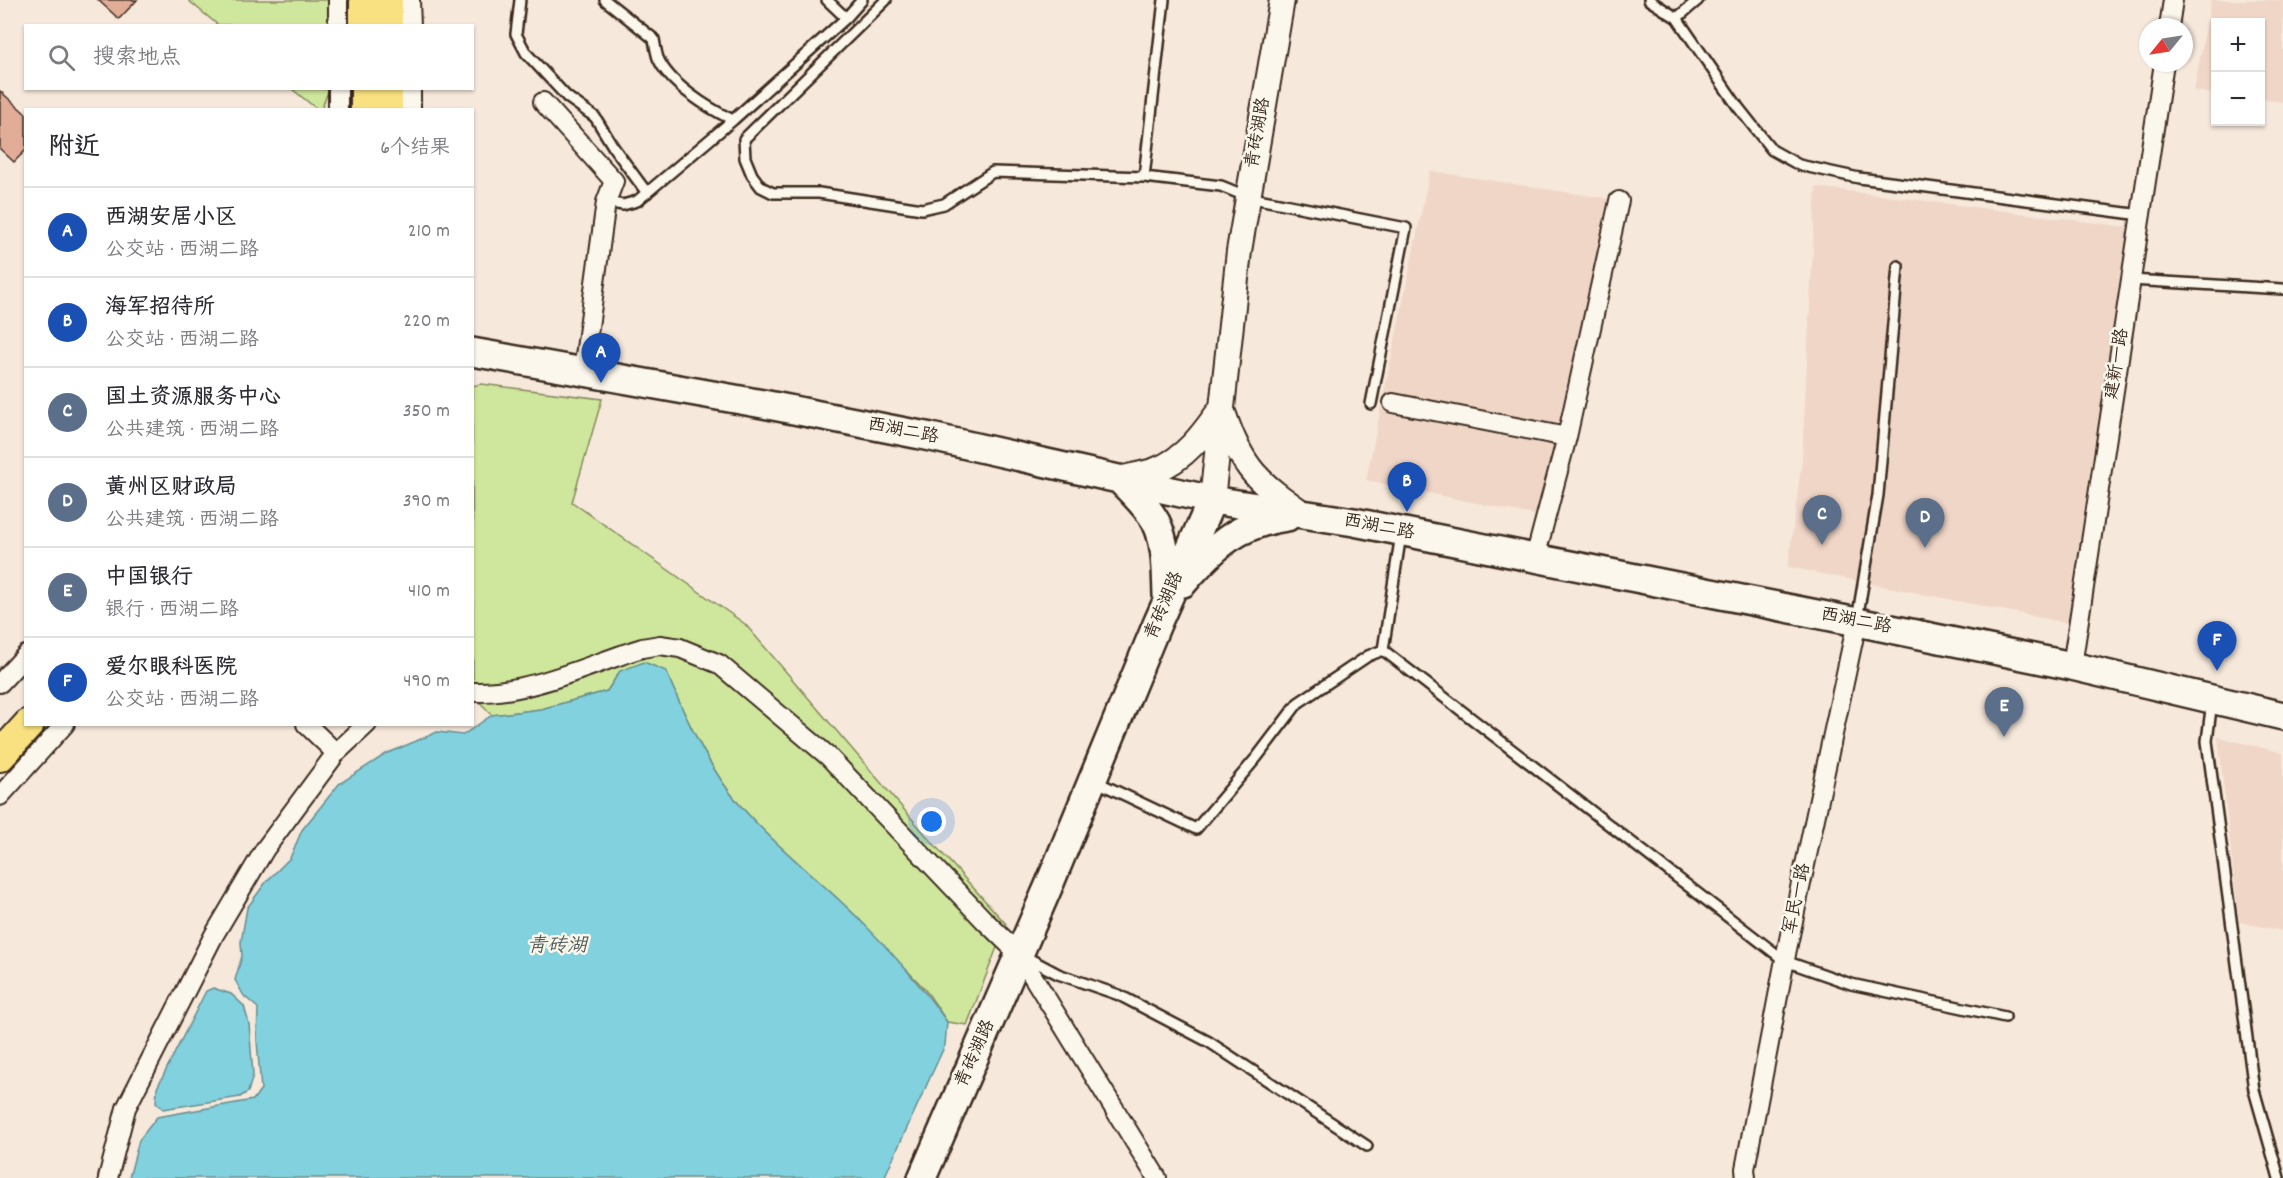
<!DOCTYPE html>
<html lang="zh">
<meta charset="utf-8">
<style>
:root{--surface:#fff;--page:#f7f7f7;--text:#2b2b33;--muted:#7c7c81;--line:#e1e1e2;--accent:#1f6fb2}
body{margin:0;font-family:Dekko,"LXGW WenKai TC",sans-serif;background:var(--page);color:var(--text)}
.controls{position:absolute;right:18px;top:18px;display:grid;overflow:hidden;border-radius:0px;box-shadow:0 2px 4px #0004}
.controls button{width:54px;height:54px;display:grid;place-items:center;padding:0;border:0;border-bottom:2px solid var(--line);background:var(--surface);color:var(--text);font:30px sans-serif}
.compass{position:absolute;left:2139px;top:18px;width:54px;height:54px;border-radius:50%;background:var(--surface);box-shadow:0 2px 4px #0004;rotate:240deg}
.you{position:absolute;left:932px;top:822px;width:21px;height:21px;margin:-15px;border:4px solid #fff;border-radius:50%;background:#1a73e8;box-shadow:0 0 0 9px #1a73e833}
.badge{display:grid;place-items:center;width:39px;height:39px;border-radius:50%;background:var(--accent);color:#fff;font-size:20px;font-weight:700}
.pin{position:absolute;translate:-50% -50px;filter:drop-shadow(0 2px 3px #0008)}
.pin::after{content:'';position:absolute;top:32px;width:21px;height:18px;background:inherit;clip-path:polygon(0 0,100% 0,50% 100%)}
.list{margin:0;padding:0;list-style:none}
h2{display:flex;justify-content:space-between;align-items:center;height:78px;margin:0;padding:0 24px;font-size:26px}
h2 small{font-size:20px;font-weight:400;color:var(--muted)}
.list li{display:grid;grid-template-columns:39px 1fr auto;gap:18px;align-items:center;box-sizing:border-box;height:90px;padding:0 24px;border-top:2px solid var(--line)}
.list b{display:block;font-size:22px;white-space:nowrap}
.list p{margin:0;font-size:20px;white-space:nowrap;color:var(--muted)}
.list em{font-size:20px;font-style:normal;color:var(--muted)}
.icon{flex:none;width:33px;height:33px;fill:none;stroke:currentColor;stroke-width:2;stroke-linecap:round;stroke-linejoin:round}
.map{position:relative;flex:none;width:2283px;height:1178px;overflow:hidden}
.search{position:absolute;background:var(--surface);box-shadow:0 2px 4px #0004;left:24px;top:24px;width:450px;height:66px;display:flex;align-items:center;gap:15px;box-sizing:border-box;padding:0 21px;border-radius:0px;color:var(--muted);font-size:22px}
.panel{position:absolute;background:var(--surface);box-shadow:0 2px 4px #0004;left:24px;top:108px;width:450px;height:618px;border-radius:0px}
.map>svg:first-child{display:block}
.built{fill:#f0d6c7}
.green{fill:#cfe79c;stroke:#85885d;stroke-width:1.5}
.water{fill:#82d1de;stroke:#668e91;stroke-width:1.5}
.building{fill:#e2ad97;stroke:#3b2a1e;stroke-width:1.5}
.lines{fill:none;stroke-linecap:round;stroke-linejoin:round}
.service-casing{stroke:#3b2a1e;stroke-width:14}
.minor-casing{stroke:#3b2a1e;stroke-width:22}
.tertiary-casing{stroke:#3b2a1e;stroke-width:28}
.secondary-casing{stroke:#3b2a1e;stroke-width:32}
.primary-casing{stroke:#3b2a1e;stroke-width:34}
.service{stroke:#fbf7ec;stroke-width:9}
.minor{stroke:#fbf7ec;stroke-width:18}
.tertiary{stroke:#fbf7ec;stroke-width:24}
.secondary{stroke:#fbf7ec;stroke-width:27}
.primary{stroke:#f9e181;stroke-width:30}
.labels{text-anchor:middle;dominant-baseline:central;stroke-width:5;stroke-linejoin:round;paint-order:stroke}
.street-label{font-size:18px;fill:#3b2a1e;stroke:#fbf7ec}
.water-label{font-size:20px;font-style:italic;fill:#505c58;stroke:#fbf7ec}
</style>
<div class="map">
<svg width="2283" height="1178" viewBox="0 0 2283 1178">
<rect width="100%" height="100%" fill="#f6e8db"/>
<filter id="ink" filterUnits="userSpaceOnUse"><feTurbulence type="fractalNoise" baseFrequency=".0167" numOctaves="2"/><feDisplacementMap in="SourceGraphic" scale="12" xChannelSelector="R" yChannelSelector="G"/><feConvolveMatrix kernelMatrix="1 2 1 2 8 2 1 2 1" color-interpolation-filters="sRGB"/></filter>
<g filter="url(#ink)">
<path class="built" d="M2211 0H2283V102L2261 99 2260 22H2216L2215 94 2194 91Z
M1430 171 1610 199 1538 516 1366 480Z
M1816 187 2128 227 2067 623 1788 567 1802 460Z
M2218 737 2283 753V931L2239 922Z"/>
<path class="green" d="M188 0H329V25H218Z
M292 89H329L321 110 317 109Z
M481 384 602 399 572 502 745 624 930 840 1006 924 967 1025 947 1022C939 1010 931 996 921 985 863 922 795 869 739 804 708 767 684 715 666 671H620L607 691 541 709 492 715 473 695 472 386Z"/>
<path class="water" d="M644 662 666 671C684 715 708 768 739 804 775 846 819 879 858 918 891 951 921 985 947 1022L945 1045 884 1178H129L139 1140 157 1117 253 1100 261 1089 257 1041 258 1008 244 996 235 980 242 956 241 942 247 908 266 882 290 858 302 830 339 784 386 754 437 732 463 735 492 715 541 709 607 691 620 671Z
M213 988 231 994 244 1006 249 1024 253 1075 248 1092 240 1097 163 1109 156 1102 157 1088 206 991Z"/>
<path class="building" d="M98 0H137L119 19Z
M0 91 26 114V150L14 162 0 149Z"/>
<g class="lines">
<defs>
<path id="service" d="M520 0 516 34 526 53 567 97 595 117 614 148 647 193
M605 0 654 39C655 45 656 52 658 58 669 84 708 108 733 120
M827 0 846 18
M886 0 744 139 745 158 752 175 761 187 773 193H819L922 209 944 204 993 172 1144 177 1221 186 1248 197 1406 228 1371 404
M1649 0 1677 18 1738 107 1772 150 1799 165 1859 178 2141 215
M1677 18 1698 0
M1144 177 1164 0
M606 202 623 205 637 201 733 120 846 18 862 0
M2131 280 2283 289
M1857 620 1878 495 1898 266
M1383 650 1401 534
M2212 701 2207 741 2254 1090 2279 1178
M1095 781 1196 829 1257 757 1298 703 1368 656 1383 650 1785 961 1851 984 2005 1017
M1024 956 1058 974 1119 995 1209 1042 1367 1146"/>
<path id="minor" d="M338 0V26
M410 0 411 26
M2169 27 2173 0
M338 88V110
M411 88V110
M543 102 614 181 606 202 583 371
M1393 403 1567 437
M1535 558 1567 437 1619 201
M2072 666 2164 63
M0 683 26 655
M472 692C530 694 588 665 642 648L660 645 680 648 719 664 828 756 984 920 1019 954 1157 1178
M336 753 367 724
M0 796 65 724
M108 1178 126 1108 214 935 265 849 336 753 306 724
M1746 1178 1745 1169 1787 949 1857 622"/>
<path id="tertiary" d="M1224 415C1242 469 1259 483 1305 515
M1119 479C1131 476 1145 474 1156 470 1185 459 1203 434 1220 410
M1212 500 1239 251 1282 0"/>
<path id="secondary" d="M472 352 763 404 931 437 1212 500 1354 522 1857 622 2072 666 2283 716
M1119 479C1132 492 1147 506 1156 522 1167 544 1166 572 1167 595
M1183 583C1215 546 1237 524 1287 517
M922 1178 1050 883 1157 624 1212 500"/>
<path id="primary" d="M365 0V26
M387 26V0
M366 88V110
M387 110V88
M0 756 29 724"/>
</defs>
<use href="#service" class="service-casing"/>
<use href="#minor" class="minor-casing"/>
<use href="#tertiary" class="tertiary-casing"/>
<use href="#secondary" class="secondary-casing"/>
<use href="#primary" class="primary-casing"/>
<use href="#service" class="service"/>
<use href="#minor" class="minor"/>
<use href="#tertiary" class="tertiary"/>
<use href="#secondary" class="secondary"/>
<use href="#primary" class="primary"/>
</g>
</g>
<g class="labels">
<g class="street-label">
<text transform="translate(1259 133) rotate(-80)">青砖湖路</text>
<text transform="translate(2118 364) rotate(-81)">建新一路</text>
<text transform="translate(903 432) rotate(11)">西湖二路</text>
<text transform="translate(1379 528) rotate(11)">西湖二路</text>
<text transform="translate(1165 606) rotate(-67)">青砖湖路</text>
<text transform="translate(1856 622) rotate(11)">西湖二路</text>
<text transform="translate(1798 899) rotate(-78)">军民一路</text>
<text transform="translate(976 1054) rotate(-66)">青砖湖路</text>
</g>
<g class="water-label">
<text x="557" y="947">青砖湖</text>
</g>
</g>
</svg>
<div class="controls">
<button>+</button>
<button>−</button>
</div>
<svg class="compass" viewBox="-18 -18 36 36"><path d="M0-13l5 13h-10z" fill="#e53935"/><path d="M0 13l5-13h-10z" fill="#7c7c81"/></svg>
<div class="you"></div>
<div class="pin badge" style="left:601px;top:383px;background:#1a4fb4">A</div>
<div class="pin badge" style="left:1407px;top:512px;background:#1a4fb4">B</div>
<div class="pin badge" style="left:1822px;top:545px;background:#5c6f8a">C</div>
<div class="pin badge" style="left:1925px;top:548px;background:#5c6f8a">D</div>
<div class="pin badge" style="left:2004px;top:737px;background:#5c6f8a">E</div>
<div class="pin badge" style="left:2217px;top:671px;background:#1a4fb4">F</div>
<div class="search"><svg class="icon" aria-label="search" viewBox="0 0 24 24"><circle cx="10" cy="10" r="6"/><path d="M15 15l6 6"/></svg>搜索地点</div>
<section class="panel">
<h2>附近<small>6个结果</small></h2>
<ul class="list">
<li><span class="badge" style="background:#1a4fb4">A</span><div><b>西湖安居小区</b><p>公交站 · 西湖二路</p></div><em>210 m</em></li>
<li><span class="badge" style="background:#1a4fb4">B</span><div><b>海军招待所</b><p>公交站 · 西湖二路</p></div><em>220 m</em></li>
<li><span class="badge" style="background:#5c6f8a">C</span><div><b>国土资源服务中心</b><p>公共建筑 · 西湖二路</p></div><em>350 m</em></li>
<li><span class="badge" style="background:#5c6f8a">D</span><div><b>黄州区财政局</b><p>公共建筑 · 西湖二路</p></div><em>390 m</em></li>
<li><span class="badge" style="background:#5c6f8a">E</span><div><b>中国银行</b><p>银行 · 西湖二路</p></div><em>410 m</em></li>
<li><span class="badge" style="background:#1a4fb4">F</span><div><b>爱尔眼科医院</b><p>公交站 · 西湖二路</p></div><em>490 m</em></li>
</ul>
</section>
</div>
